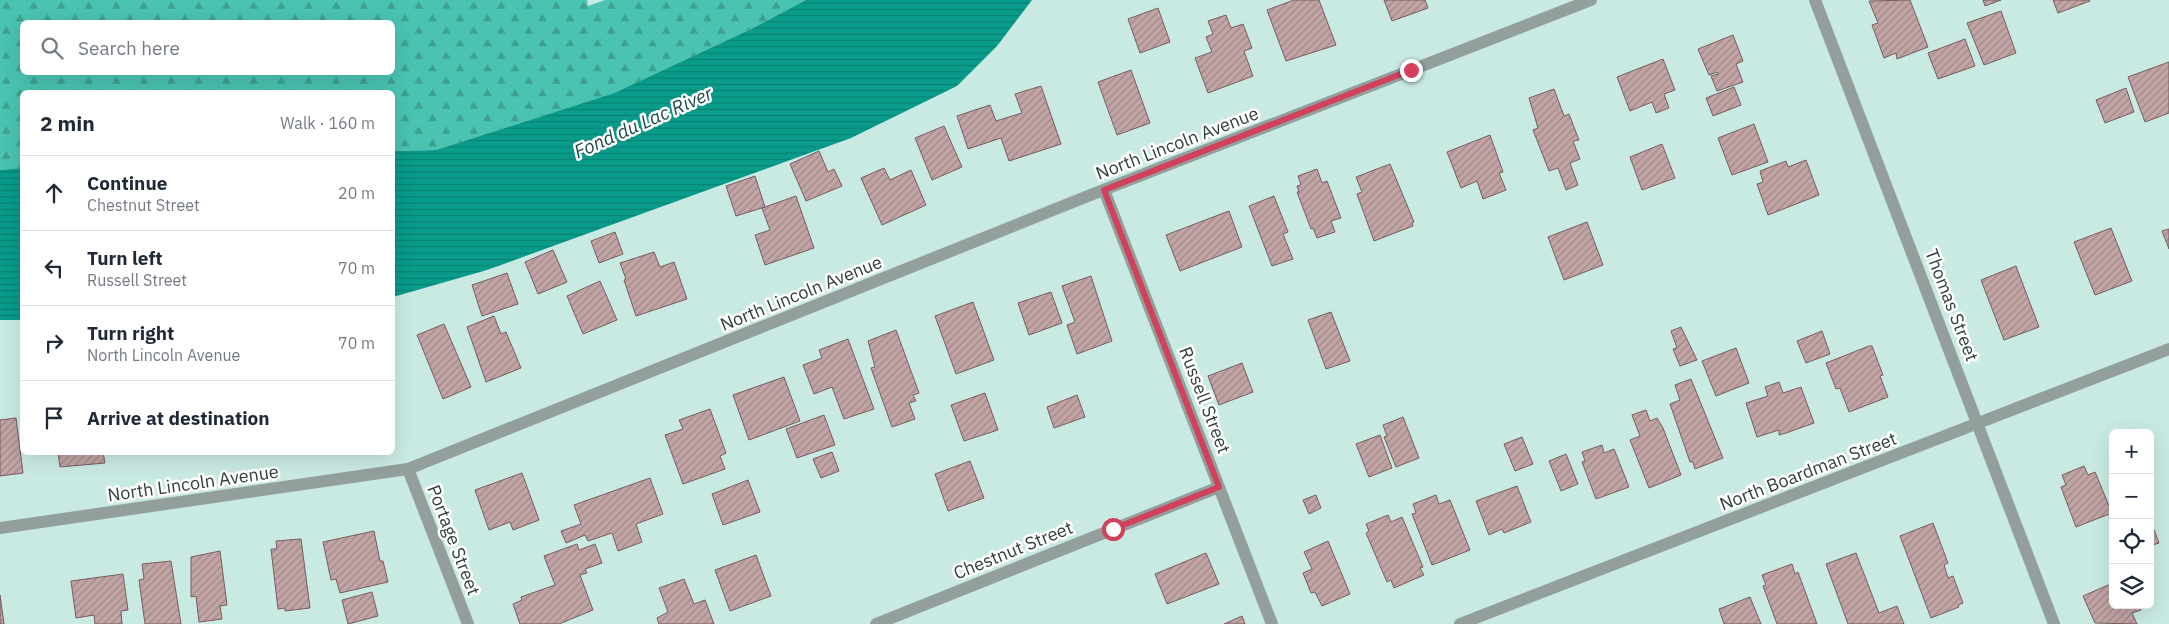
<!DOCTYPE html>
<meta charset="utf-8">
<style>
:root{--surface:#fff;--page:#f6f6f7;--text:#1f2937;--muted:#747a83;--line:#e0e1e3}
body{margin:0;font-family:"IBM Plex Sans",sans-serif;background:var(--page);color:var(--text)}
.controls{position:absolute;right:15px;bottom:15px;display:grid;overflow:hidden;border-radius:8px;box-shadow:0 5px 20px #0002}
.controls button{width:45px;height:45px;display:grid;place-items:center;padding:0;border:0;border-bottom:1px solid var(--line);background:var(--surface);color:var(--text);font:25px sans-serif}
.stop{position:absolute;width:15px;height:15px;margin:-11px;border:4px solid #d1415b;border-radius:50%;background:#fff}
.stop.end{background:#d1415b;border-color:#fff;box-shadow:0 1px 5px #0008}
.list{margin:0;padding:0;list-style:none}
h2{display:flex;justify-content:space-between;align-items:center;height:65px;margin:0;padding:0 20px;font-size:21px}
h2 small{font-size:16px;font-weight:400;color:var(--muted)}
.list li{display:grid;grid-template-columns:32px 1fr auto;gap:15px;align-items:center;box-sizing:border-box;height:75px;padding:0 20px;border-top:1px solid var(--line)}
.list b{display:block;font-size:19px;white-space:nowrap}
.list p{margin:0;font-size:16px;white-space:nowrap;color:var(--muted)}
.list em{font-size:16px;font-style:normal;color:var(--muted)}
.icon{flex:none;width:28px;height:28px;fill:none;stroke:currentColor;stroke-width:2;stroke-linecap:round;stroke-linejoin:round}
.map{position:relative;flex:none;width:2169px;height:624px;overflow:hidden}
.search{position:absolute;background:var(--surface);box-shadow:0 5px 20px #0002;left:20px;top:20px;width:375px;height:55px;display:flex;align-items:center;gap:12px;box-sizing:border-box;padding:0 18px;border-radius:8px;color:var(--muted);font-size:19px}
.panel{position:absolute;background:var(--surface);box-shadow:0 5px 20px #0002;left:20px;top:90px;width:375px;height:365px;border-radius:8px}
.map>svg:first-child{display:block}
.forest{fill:url(#forest-firs);fill-rule:evenodd}
.water{fill:url(#water-rules)}
.building{fill:url(#building-hatch);stroke:#775c5d}
.lines{fill:none;stroke-linecap:round;stroke-linejoin:round}
.minor{stroke:#929f9c;stroke-width:12}
.route{stroke:#d1415b;stroke-width:6}
.labels{text-anchor:middle;dominant-baseline:central;stroke-width:5;stroke-linejoin:round;paint-order:stroke}
.street-label{font-size:18px;fill:#313f3c;stroke:#fff}
.water-label{font-size:19px;font-style:italic;fill:#1a4d46;stroke:#fff}
</style>
<div class="map">
<svg width="2169" height="624" viewBox="0 0 2169 624">
<defs>
<pattern id="forest-firs" width="22" height="20" patternUnits="userSpaceOnUse" patternTransform="scale(1.25)"><rect width="22" height="20" fill="#4ac3b1"/><path d="M5 1l3.5 6h-7zM16 11l3.5 6h-7z" fill="#3ea091"/></pattern>
<pattern id="water-rules" width="6" height="5" patternUnits="userSpaceOnUse" patternTransform="scale(1.25)"><rect width="6" height="5" fill="#099c8b"/><path d="M0 2.5h6" fill="none" stroke="#0a8173"/></pattern>
<pattern id="building-hatch" width="6" height="6" patternUnits="userSpaceOnUse" patternTransform="scale(1.25)"><rect width="6" height="6" fill="#c2a4a5"/><path d="M-1 1l2-2M0 6l6-6M5 7l2-2" fill="none" stroke="#9e8788"/></pattern>
</defs>
<rect width="100%" height="100%" fill="#c9eae3"/>
<path class="forest" d="M0 0H587L588 6 605 0H806L751 29 614 93 436 150 393 151 392 92H22V168L0 170ZM22 22H392V72H22Z"/>
<path class="water" d="M806 0H1032L997 46 957 86 851 138 487 270 393 297V151L436 150 614 93 751 29Z
M22 168V320H0V170Z"/>
<path class="building" d="M1294 0H1319L1336 45 1286 61 1267 10Z
M1384 0H1425L1428 8 1392 21Z
M1910 0 1928 47 1897 59 1896 53 1884 58 1872 25 1878 23 1869 1Z
M1983 0H2001L1985 6Z
M2053 0H2089L2090 1 2058 13Z
M1158 8 1170 42 1140 53 1128 19Z
M2001 11 2016 53 1984 65 1967 23Z
M1226 15 1231 28 1243 24 1252 48 1244 51 1253 76 1208 93 1195 58 1212 52 1206 37 1213 34 1208 21Z
M1733 35 1743 61 1736 64 1743 82 1717 91 1711 76 1718 74 1717 72 1709 75 1698 49Z
M1965 39 1975 66 1938 79 1928 53Z
M1663 59 1675 90 1664 94 1669 108 1656 113 1652 102 1630 111 1617 77Z
M2169 62V113L2145 122 2128 77Z
M1131 70 1150 123 1117 135 1098 82Z
M1041 86 1061 144 1009 161 1001 138 968 149 957 116 990 105 996 121 1022 113 1015 94Z
M1734 87 1741 105 1713 116 1706 98Z
M2126 88 2134 112 2105 123 2096 100Z
M1554 89 1564 116 1569 114 1579 140 1573 141 1580 159 1570 163 1578 185 1566 190 1558 168 1549 171 1533 130 1538 128 1529 98Z
M1754 124 1768 162 1732 175 1718 138Z
M944 126 962 167 932 180 915 138Z
M1490 135 1503 172 1499 173 1506 190 1483 199 1477 181 1461 188 1447 152Z
M1662 144 1675 178 1642 190 1630 157Z
M819 151 828 172 834 169 842 186 806 201 790 164Z
M1806 160 1819 195 1768 215 1757 184 1763 182 1760 171 1786 161 1788 167Z
M1390 164 1414 222 1412 223 1413 226 1374 241 1357 194 1362 192 1356 177Z
M884 168 890 180 911 170 926 205 882 225 861 178Z
M1317 169 1322 183 1327 181 1341 218 1331 221 1335 232 1317 238 1313 228 1311 229 1297 192H1299L1297 186 1301 185 1298 176Z
M755 176 765 207 736 216 726 186Z
M796 196 814 248 765 265 755 235 770 230 762 208Z
M1274 196 1288 232 1283 234 1293 259 1272 266 1249 206Z
M1229 211 1242 247 1180 271 1166 235Z
M1587 222 1603 265 1564 280 1548 237Z
M2111 228 2132 281 2095 295 2074 242Z
M2169 229V249L2162 231Z
M615 232 623 254 599 263 591 241Z
M553 250 567 282 538 294 525 262Z
M654 252 660 267 674 262 687 299 636 316 624 280 626 279 620 263Z
M2016 266 2039 327 2004 340 1981 280Z
M507 273 518 304 482 316 472 285Z
M1091 276 1112 341 1077 354 1067 325 1075 322 1062 286Z
M600 281 617 320 583 334 567 296Z
M1051 292 1062 323 1029 335 1018 303Z
M973 302 994 360 956 374 935 316Z
M1331 312 1350 361 1326 369 1308 320Z
M494 316 501 334 506 332 521 368 486 382 467 327Z
M444 324 471 387 443 399 417 335Z
M1681 327 1697 360 1680 366 1673 349 1677 348 1671 331Z
M896 330 919 393 913 395 916 401 909 403 915 419 892 427 871 368 875 367 868 341Z
M1822 331 1830 354 1806 363 1797 341Z
M848 339 874 409 844 419 832 387 814 394 803 365 822 358 819 350Z
M1869 346H1872L1883 375 1880 376 1888 397 1849 412 1840 388 1836 389 1826 363Z
M1736 348 1749 383 1716 396 1702 361Z
M1242 363 1253 392 1219 405 1208 376Z
M784 377 800 421 749 440 733 395Z
M1691 379 1723 458 1695 469 1693 462H1690L1670 404 1680 400 1675 385Z
M1779 382 1783 393 1801 387 1814 423 1786 433 1779 435V430L1757 437 1746 403 1768 396 1765 387Z
M985 393 998 430 964 441 951 405Z
M1077 395 1085 417 1054 428 1047 407Z
M710 409 726 453 720 456 725 469 683 484 665 435 683 429 679 420Z
M1646 410 1650 421 1657 418 1663 428 1681 475 1649 488 1630 440 1640 436 1632 415Z
M824 415 835 445 797 458 786 429Z
M1403 417 1419 458 1396 467 1384 437 1387 436 1383 425Z
M16 418 23 473 0 476V420Z
M1380 435 1392 468 1369 477 1356 444Z
M1522 437 1533 464 1515 471 1504 444Z
M1602 445 1604 453 1614 449 1629 487 1596 499 1582 462 1585 461 1582 452Z
M58 452H103L105 463 60 467Z
M832 452 839 471 821 478 813 459Z
M1566 454 1578 484 1561 491 1549 461Z
M970 461 984 498 948 511 935 474Z
M2084 466 2088 475 2095 472 2112 513 2076 527 2061 487 2066 485 2062 475Z
M522 473 539 520 513 530 510 522 489 530 475 490Z
M650 478 663 514 636 524 642 542 618 551 612 533 588 541 585 535 566 543 561 531 581 524 574 505Z
M748 480 760 512 723 525 712 494Z
M1517 486 1531 522 1504 533 1502 529 1489 535 1476 501Z
M1316 495 1321 508 1309 514 1303 500Z
M1436 495 1439 504 1450 500 1470 550 1432 565 1412 514 1416 513 1413 504Z
M1388 515 1391 522 1402 517 1423 567 1420 568 1424 575 1394 588 1391 580 1387 582 1366 533 1369 531 1366 524Z
M2150 519 2159 543 2150 546Z
M1933 523 1948 563 1944 565 1948 578 1953 576 1963 603 1958 605 1959 607 1931 618 1900 536Z
M374 531 380 561H383L388 582 340 593 336 579 331 580 323 542Z
M301 539 310 608 285 611V608L278 609 271 549H277L276 541Z
M1328 541 1350 594 1322 606 1315 592 1311 593 1303 573 1312 569 1304 552Z
M577 544 579 550 595 544 602 563 585 569 587 573 580 575 593 610 559 624H520L513 604 522 600 521 597 555 585 544 556Z
M220 551 227 605 220 606 222 619 199 622 196 596 191 597V557Z
M1206 553 1219 584 1167 604 1155 574Z
M1856 553 1879 613 1897 606 1904 624H1848L1826 564Z
M756 555 771 596 730 611 715 570Z
M171 561 181 624H145L139 580 144 579 142 564Z
M1792 564 1795 574 1798 572 1817 624H1777L1763 586 1766 585 1762 575Z
M123 574 128 610 121 611 122 624H95L94 615 76 618 71 581Z
M684 579 694 604 705 600 714 624H659L657 618 668 612 659 588Z
M2113 583V605H2139L2141 610 2132 613 2137 624 2095 623 2083 596Z
M372 592 378 616 348 624 342 600Z
M0 595 4 624H0Z
M1750 597 1761 624H1724L1719 609Z
M1242 616 1245 624H1224Z"/>
<g class="lines">
<path class="minor" d="M1815 0 2054 624
M1104 190 1272 624
M408 469 468 624
M0 528 408 469 1088 196 1591 0
M876 624 1219 487
M1460 624 2169 349"/>
</g>
<g class="lines">
<path class="route" d="M1113 529 1219 487 1104 190 1411 70"/>
</g>
<g class="labels">
<g class="street-label">
<text transform="translate(1177 143) rotate(-21)">North Lincoln Avenue</text>
<text transform="translate(801 293) rotate(-22)">North Lincoln Avenue</text>
<text transform="translate(1952 305) rotate(69)">Thomas Street</text>
<text transform="translate(1205 400) rotate(69)">Russell Street</text>
<text transform="translate(1808 471) rotate(-21)">North Boardman Street</text>
<text transform="translate(193 483) rotate(-8)">North Lincoln Avenue</text>
<text transform="translate(454 540) rotate(69)">Portage Street</text>
<text transform="translate(1013 550) rotate(-22)">Chestnut Street</text>
</g>
<g class="water-label">
<text transform="translate(643 122) rotate(-24)">Fond du Lac River</text>
</g>
</g>
</svg>
<div class="controls">
<button>+</button>
<button>−</button>
<button><svg class="icon" aria-label="locate" viewBox="0 0 24 24"><circle cx="12" cy="12" r="6"/><path d="M12 2v4M12 18v4M2 12h4M18 12h4"/></svg></button>
<button><svg class="icon" aria-label="layers" viewBox="0 0 24 24"><path d="M12 4l9 5-9 5-9-5zM3 14l9 5 9-5"/></svg></button>
</div>
<div class="stop" style="left:1113px;top:529px"></div>
<div class="stop end" style="left:1411px;top:70px"></div>
<div class="search"><svg class="icon" aria-label="search" viewBox="0 0 24 24"><circle cx="10" cy="10" r="6"/><path d="M15 15l6 6"/></svg>Search here</div>
<section class="panel">
<h2>2 min<small>Walk · 160 m</small></h2>
<ul class="list">
<li><svg class="icon" aria-label="ahead" viewBox="0 0 24 24"><path d="M12 20V5M6 11l6-6 6 6"/></svg><div><b>Continue</b><p>Chestnut Street</p></div><em>20 m</em></li>
<li><svg class="icon" aria-label="left" viewBox="0 0 24 24"><path d="M17 20v-9H6M10 6l-5 5 5 5"/></svg><div><b>Turn left</b><p>Russell Street</p></div><em>70 m</em></li>
<li><svg class="icon" aria-label="right" viewBox="0 0 24 24"><path d="M7 20v-9h11M14 6l5 5-5 5"/></svg><div><b>Turn right</b><p>North Lincoln Avenue</p></div><em>70 m</em></li>
<li><svg class="icon" aria-label="arrive" viewBox="0 0 24 24"><path d="M6 21V4h12l-3 4 3 4H6"/></svg><div><b>Arrive at destination</b></div></li>
</ul>
</section>
</div>
